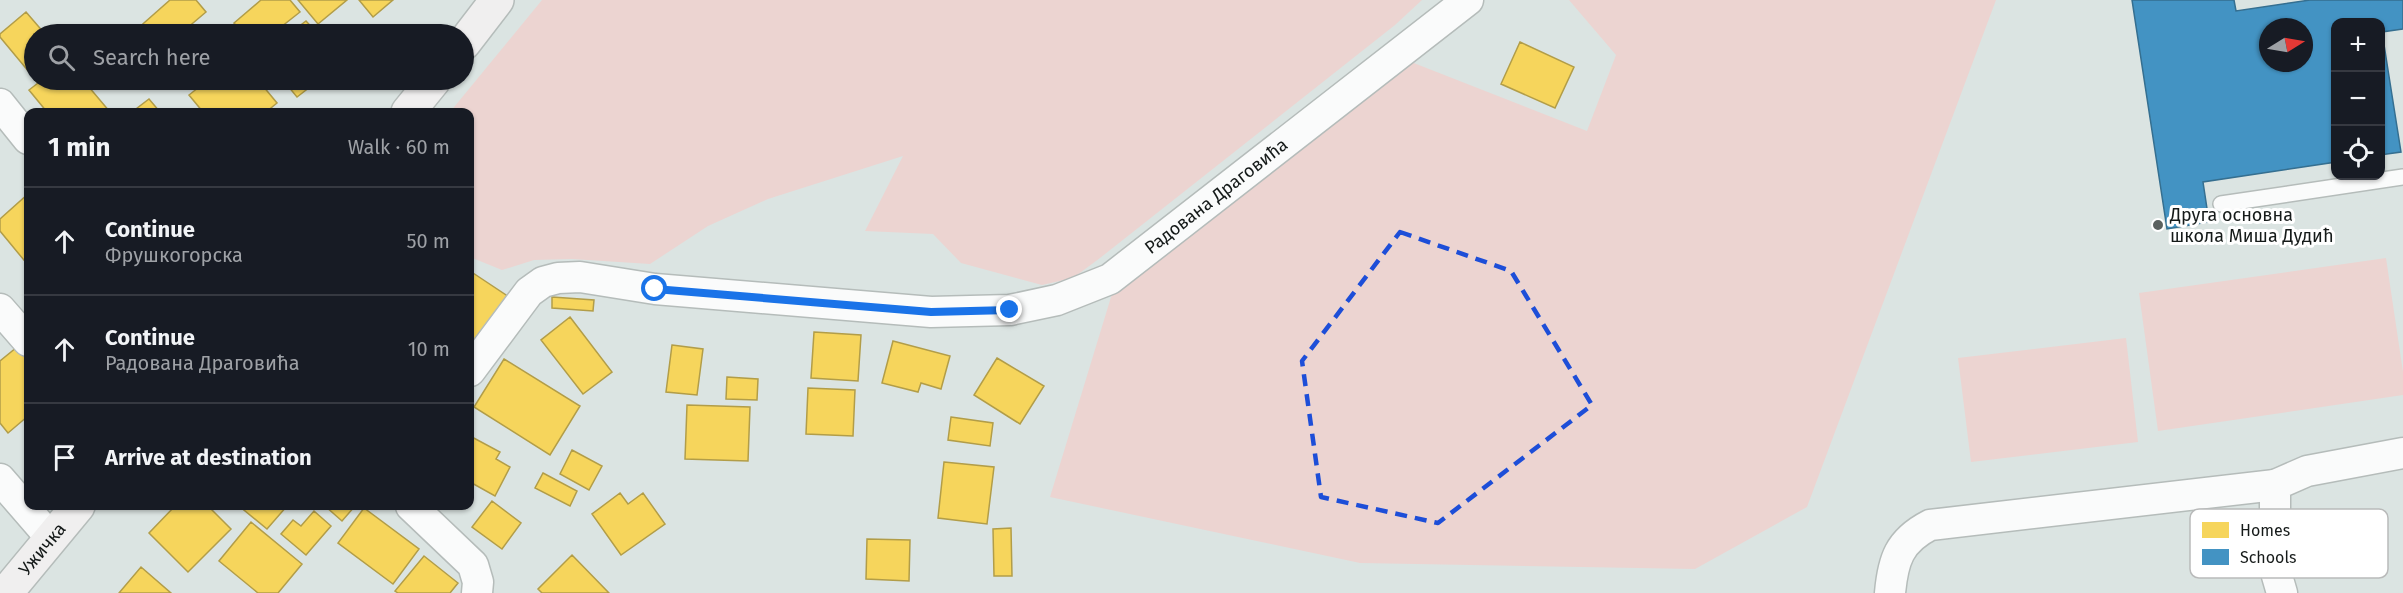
<!DOCTYPE html>
<meta charset="utf-8">
<style>
:root{--surface:#171b24;--page:#20242c;--text:#f1f3f6;--muted:#9ea1a6;--line:#363941}
body{margin:0;font-family:"Fira Sans",sans-serif;background:var(--page);color:var(--text)}
.controls{position:absolute;right:18px;top:18px;display:grid;overflow:hidden;border-radius:12px;box-shadow:0 2px 4px #0004}
.controls button{width:54px;height:54px;display:grid;place-items:center;padding:0;border:0;border-bottom:2px solid var(--line);background:var(--surface);color:var(--text);font:30px sans-serif}
.compass{position:absolute;left:2259px;top:18px;width:54px;height:54px;border-radius:50%;background:var(--surface);box-shadow:0 2px 4px #0004;rotate:79deg}
.stop{position:absolute;width:18px;height:18px;margin:-14px;border:4px solid #1a73e8;border-radius:50%;background:#fff}
.stop.end{background:#1a73e8;border-color:#fff;box-shadow:0 2px 6px #0008}
.list{margin:0;padding:0;list-style:none}
h2{display:flex;justify-content:space-between;align-items:center;height:78px;margin:0;padding:0 24px;font-size:26px}
h2 small{font-size:20px;font-weight:400;color:var(--muted)}
.list li{display:grid;grid-template-columns:39px 1fr auto;gap:18px;align-items:center;box-sizing:border-box;height:108px;padding:0 24px;border-top:2px solid var(--line)}
.list b{display:block;font-size:22px;white-space:nowrap}
.list p{margin:0;font-size:20px;white-space:nowrap;color:var(--muted)}
.list em{font-size:20px;font-style:normal;color:var(--muted)}
.icon{flex:none;width:33px;height:33px;fill:none;stroke:currentColor;stroke-width:2;stroke-linecap:round;stroke-linejoin:round}
.map{position:relative;flex:none;width:2403px;height:593px;overflow:hidden}
.search{position:absolute;background:var(--surface);box-shadow:0 2px 4px #0004;left:24px;top:24px;width:450px;height:66px;display:flex;align-items:center;gap:15px;box-sizing:border-box;padding:0 21px;border-radius:33px;color:var(--muted);font-size:22px}
.panel{position:absolute;background:var(--surface);box-shadow:0 2px 4px #0004;left:24px;top:108px;width:450px;height:402px;border-radius:12px}
.map>svg:first-child{display:block}
.green{fill:#ecd4d1}
.homes{fill:#f6d55c;stroke:#b29d48;stroke-width:1.5}
.schools{fill:#4393c3;stroke:#356f90;stroke-width:1.5;fill-rule:evenodd}
.lines{fill:none;stroke-linecap:round;stroke-linejoin:round}
.lane-casing{stroke:#b5bcba;stroke-width:18}
.street-casing{stroke:#b5bcba;stroke-width:33}
.secondary-casing{stroke:#b5bcba;stroke-width:36}
.lane{stroke:#fafbfb;stroke-width:15}
.street{stroke:#fafbfb;stroke-width:30}
.secondary{stroke:#f0efef;stroke-width:33}
.route{stroke:#1a73e8;stroke-width:8}
.marked{fill:none;stroke:#1d4ed8;stroke-width:4.5;stroke-dasharray:12 8;stroke-linejoin:round}
.poi-dot{fill:#5a615f;stroke:#fff;stroke-width:2}
.labels{text-anchor:middle;dominant-baseline:central;stroke-width:6;stroke-linejoin:round;paint-order:stroke}
.street-label{font-size:18px;fill:#151a19;stroke:#fff}
.poi-label{font-size:18px;fill:#151a19;stroke:#fff;text-anchor:start}
.key{fill:#fff;stroke:#b9baba;stroke-width:1.5}
.key-label{font-size:16px;fill:#151a19}
</style>
<div class="map">
<svg width="2403" height="593" viewBox="0 0 2403 593">
<rect width="100%" height="100%" fill="#dbe4e2"/>
<path class="green" d="M542 0H1422L1395 25 1100 258 1073 278 1042 285 961 263 933 234 865 231 903 156 768 199 708 226 650 264 572 259 534 260 502 270 470 257V112H450Z
M1569 0H1996L1807 507 1695 569 1360 563 1050 497 1115 284 1401 58 1587 131 1616 55Z
M2386 258 2403 372V395L2158 431 2139 293Z
M2126 338 2138 442 1971 462 1958 358Z"/>
<path class="homes" d="M170 0H196L206 12 180 34H140L136 30Z
M261 0H290L300 12 272 34H244L234 23Z
M298 0H347L318 24Z
M359 0H393L373 17Z
M26 12 45 34H34V78L0 37V34Z
M306 21 318 34H289Z
M1520 42 1574 67 1555 108 1501 84Z
M35 80H83L110 112H47L29 90 38 83Z
M208 80H258L277 103 266 112H203L189 95Z
M283 80H319L297 97Z
M149 99 160 112H132Z
M28 194V265L0 231V219Z
M470 271 509 297 470 355Z
M552 297 594 300 593 311 552 308Z
M570 317 612 372 583 394 541 340Z
M814 332 861 335 858 381 811 378Z
M893 341 950 356 941 389 921 383 918 392 882 383Z
M22 343 28 350V416L8 433 0 423V361Z
M672 345 703 349 697 395 666 392Z
M997 358 1044 386 1020 424 974 395Z
M504 359 580 406 550 455 474 407Z
M727 377 758 379 757 400 726 399Z
M808 388 855 390 853 436 806 434Z
M687 405 750 407 748 461 685 459Z
M951 417 993 423 990 446 948 440Z
M470 436 500 452 496 459 510 467 495 496 470 482Z
M572 450 602 466 589 490 560 474Z
M944 462 994 467 987 524 938 518Z
M543 473 577 491 570 506 535 488Z
M620 493 628 504 643 493 665 524 621 555 592 514Z
M492 501 521 523 502 549 472 527Z
M175 506H208L231 529 188 572 149 533Z
M239 506H287L267 529Z
M325 506H355L342 521Z
M364 508 419 549 393 584 338 543Z
M314 511 331 526 306 555 281 534 293 520 301 526Z
M251 522 302 564 278 593H258L219 561Z
M1011 528 1012 576H994L993 529Z
M867 539 910 540 909 581 866 579Z
M572 555 609 593H542L538 589Z
M424 556 458 583 450 593H398L395 591Z
M141 567 171 593H119Z"/>
<path class="schools" d="M2132 0H2234L2236 11 2310 0H2403V29L2382 32 2401 152 2380 155V22H2336V162L2203 182 2209 222 2167 229ZM2268 27H2304V63H2268Z"/>
<g class="lines">
<defs>
<path id="lane" d="M2221 204 2403 177"/>
<g id="street">
<path d="M0 104 28 139"/>
<path d="M0 309 28 341"/>
<path id="s1" d="M470 371 529 292 543 282 558 278 580 277 655 289 931 312 1010 310 1057 300 1110 279 1468 0"/>
<path d="M0 479 51 538"/>
<path d="M411 506 473 565 478 582 477 593"/>
<path d="M1890 593C1893 560 1899 541 1930 525L2275 485"/>
<path d="M2282 593 2275 569V485L2307 471 2403 453"/>
</g>
<g id="secondary">
<path d="M464 43 497 0"/>
<path d="M408 112 434 80"/>
<path id="s2" d="M6 593 78 506"/>
</g>
</defs>
<use href="#lane" class="lane-casing"/>
<use href="#street" class="street-casing"/>
<use href="#secondary" class="secondary-casing"/>
<use href="#lane" class="lane"/>
<use href="#street" class="street"/>
<use href="#secondary" class="secondary"/>
</g>
<g class="lines">
<path class="route" d="M655 289 931 312 1010 310"/>
</g>
<path class="marked" d="M1400 232 1511 271 1592 405 1438 523 1321 497 1302 361Z"/>
<circle class="poi-dot" cx="2158" cy="225" r="6"/>
<g class="labels">
<g class="street-label">
<text stroke="none"><textPath href="#s1" startOffset="825">Радована Драговића</textPath></text>
<text stroke="none"><textPath href="#s2" startOffset="57">Ужичка</textPath></text>
</g>
<g class="poi-label">
<text x="2170" y="215">Друга основна<tspan x="2170" dy="21">школа Миша Дудић</tspan></text>
</g>
</g>
<rect x="2190" y="509" width="198" height="69" rx="9" class="key"/>
<rect x="2202" y="522" width="27" height="16" fill="#f6d55c"/>
<rect x="2202" y="549" width="27" height="16" fill="#4393c3"/>
<g class="key-label">
<text x="2240" y="536">Homes</text>
<text x="2240" y="563">Schools</text>
</g>
</svg>
<div class="controls">
<button>+</button>
<button>−</button>
<button><svg class="icon" aria-label="locate" viewBox="0 0 24 24"><circle cx="12" cy="12" r="6"/><path d="M12 2v4M12 18v4M2 12h4M18 12h4"/></svg></button>
</div>
<svg class="compass" viewBox="-18 -18 36 36"><path d="M0-13l5 13h-10z" fill="#e53935"/><path d="M0 13l5-13h-10z" fill="#9ea1a6"/></svg>
<div class="stop" style="left:655px;top:289px"></div>
<div class="stop end" style="left:1010px;top:310px"></div>
<div class="search"><svg class="icon" aria-label="search" viewBox="0 0 24 24"><circle cx="10" cy="10" r="6"/><path d="M15 15l6 6"/></svg>Search here</div>
<section class="panel">
<h2>1 min<small>Walk · 60 m</small></h2>
<ul class="list">
<li><svg class="icon" aria-label="ahead" viewBox="0 0 24 24"><path d="M12 20V5M6 11l6-6 6 6"/></svg><div><b>Continue</b><p>Фрушкогорска</p></div><em>50 m</em></li>
<li><svg class="icon" aria-label="ahead" viewBox="0 0 24 24"><path d="M12 20V5M6 11l6-6 6 6"/></svg><div><b>Continue</b><p>Радована Драговића</p></div><em>10 m</em></li>
<li><svg class="icon" aria-label="arrive" viewBox="0 0 24 24"><path d="M6 21V4h12l-3 4 3 4H6"/></svg><div><b>Arrive at destination</b></div></li>
</ul>
</section>
</div>
